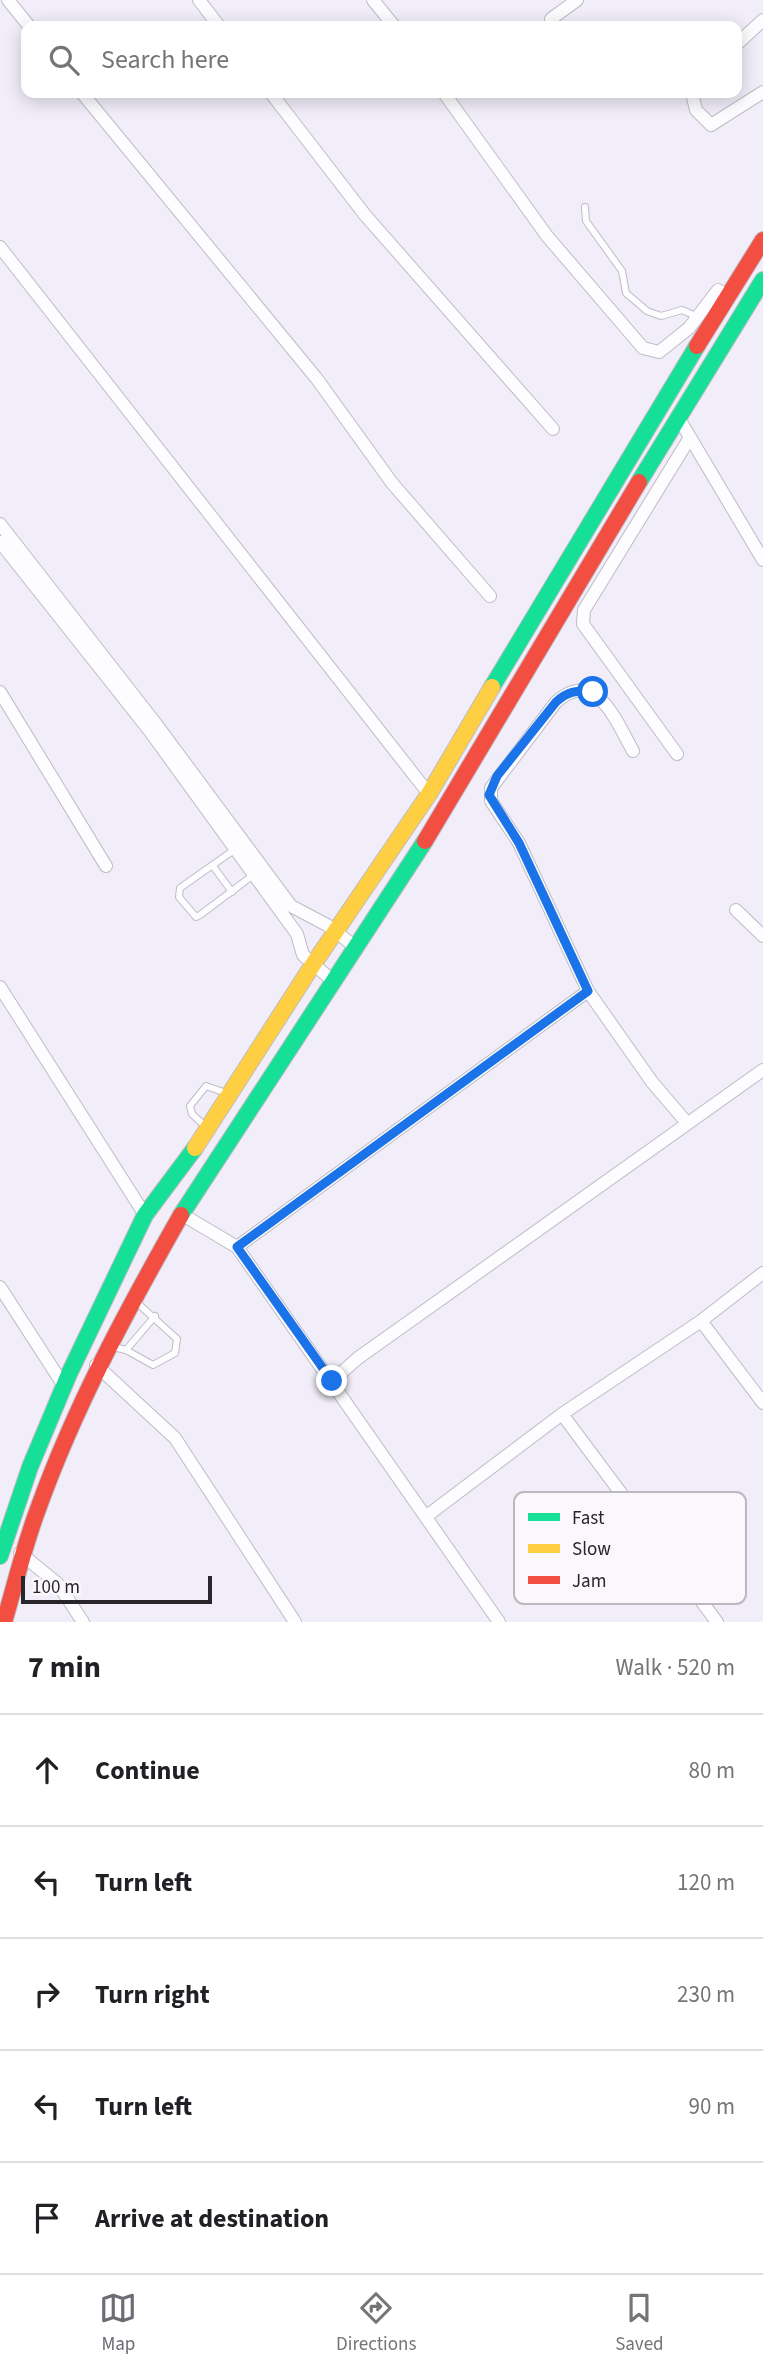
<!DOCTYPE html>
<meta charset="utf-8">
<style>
:root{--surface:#fff;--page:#f2f2f2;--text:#202124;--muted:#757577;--line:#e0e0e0;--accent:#6e6b74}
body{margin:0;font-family:"Source Sans 3",sans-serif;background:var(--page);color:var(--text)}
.scale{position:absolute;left:21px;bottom:18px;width:191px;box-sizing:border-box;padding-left:7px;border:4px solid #28252d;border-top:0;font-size:19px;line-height:24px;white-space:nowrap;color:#28252d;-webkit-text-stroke:5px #faf8fd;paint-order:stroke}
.stop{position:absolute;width:21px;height:21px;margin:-16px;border:5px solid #1a73e8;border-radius:50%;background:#fff}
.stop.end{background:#1a73e8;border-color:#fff;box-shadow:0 2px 7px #0008}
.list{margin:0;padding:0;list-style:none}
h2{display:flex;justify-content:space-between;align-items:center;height:91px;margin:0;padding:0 28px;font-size:30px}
h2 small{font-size:23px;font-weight:400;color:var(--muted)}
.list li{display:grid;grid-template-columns:46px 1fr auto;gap:21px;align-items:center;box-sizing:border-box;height:112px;padding:0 28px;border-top:2px solid var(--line)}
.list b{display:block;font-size:26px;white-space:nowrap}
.list em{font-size:23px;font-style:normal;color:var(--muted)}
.icon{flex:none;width:38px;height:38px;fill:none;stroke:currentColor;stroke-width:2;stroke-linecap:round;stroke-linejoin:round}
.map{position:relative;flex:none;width:763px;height:1622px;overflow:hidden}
.search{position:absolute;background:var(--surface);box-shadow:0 4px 18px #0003;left:21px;right:21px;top:21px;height:77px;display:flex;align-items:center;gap:18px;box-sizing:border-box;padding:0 24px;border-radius:14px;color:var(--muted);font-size:26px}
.sheet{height:651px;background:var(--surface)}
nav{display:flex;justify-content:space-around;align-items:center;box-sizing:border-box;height:98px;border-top:2px solid var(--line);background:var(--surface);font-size:19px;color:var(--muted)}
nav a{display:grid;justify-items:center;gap:4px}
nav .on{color:var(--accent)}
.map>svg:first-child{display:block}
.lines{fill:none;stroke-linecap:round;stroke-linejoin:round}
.lane-casing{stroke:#bfbcc5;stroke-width:8}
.street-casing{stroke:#bfbcc5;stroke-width:14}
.fast-casing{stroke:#bfbcc5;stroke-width:18}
.slow-casing{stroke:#bfbcc5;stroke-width:18}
.jam-casing{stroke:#bfbcc5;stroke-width:18}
.lane{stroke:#fdfcfe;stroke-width:6}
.street{stroke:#fdfcfe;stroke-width:12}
.fast{stroke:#16e098;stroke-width:16}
.slow{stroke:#ffcf43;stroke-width:16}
.jam{stroke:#f24e42;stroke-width:16}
.route{stroke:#1a73e8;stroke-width:9}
.key{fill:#faf8fd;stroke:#bbb9bf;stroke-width:2}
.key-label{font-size:19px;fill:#28252d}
</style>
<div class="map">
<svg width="763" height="1622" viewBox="0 0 763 1622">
<rect width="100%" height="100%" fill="#f1edf9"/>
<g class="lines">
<defs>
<path id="lane" d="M585 207 586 221 622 271 626 293 647 311 661 316 682 310 698 317
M234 850 180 888 179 897 196 917 200 915 252 876
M213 866 232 892
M207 1128 192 1114 190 1106 206 1086 229 1094
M109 1346 126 1350 153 1365 175 1353 177 1339 134 1300
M126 1350 155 1316"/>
<path id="street" d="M8 0 29 26
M199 0 219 26
M373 0 394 26
M551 19 577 0
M737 44 763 20
M82 93 317 379 392 483 490 596
M271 93 365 215 553 429
M444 93 547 236 643 348 659 352 689 328 718 290 727 295
M692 93 696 110 711 125 763 92
M0 247 429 794
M678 417 763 560
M0 524 156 724 291 906 327 925 357 948
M0 542 149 730 297 934 303 955 333 981
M0 692 106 866
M677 754 583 624 584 610 689 439
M736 910 763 936
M0 987 145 1215
M588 991 652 1082 687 1123
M183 1215 237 1247 499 1622
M237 1247 588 991 519 843 491 801V788L556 702C596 667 616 721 633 751
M0 1287 64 1386
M701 1321 763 1403
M96 1365 175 1438 295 1622
M332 1381 358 1358 763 1070
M562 1414 717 1622
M428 1515 562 1414 701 1321 763 1273
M20 1553 58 1584 83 1622"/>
<path id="fast" d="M639 482 763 280
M492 687 697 346
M181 1215 425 841
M0 1556 30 1467 69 1374 145 1215 195 1148"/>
<path id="slow" d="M195 1148 312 966 429 794 492 687"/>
<path id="jam" d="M697 346 763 240
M425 841 639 482
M4 1622C15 1585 24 1546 38 1509 75 1406 127 1310 181 1215"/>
</defs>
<use href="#lane" class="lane-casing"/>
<use href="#street" class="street-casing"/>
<use href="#fast" class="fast-casing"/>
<use href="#slow" class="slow-casing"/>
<use href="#jam" class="jam-casing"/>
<use href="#lane" class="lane"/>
<use href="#street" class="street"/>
<use href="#fast" class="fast"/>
<use href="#slow" class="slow"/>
<use href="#jam" class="jam"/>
</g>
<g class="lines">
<path class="route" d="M332 1381 237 1247 588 991 519 843 489 795 497 776 556 702C568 691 577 690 593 692"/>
</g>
<rect x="514" y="1492" width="232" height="112" rx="10" class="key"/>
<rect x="528" y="1513" width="32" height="8" fill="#16e098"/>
<rect x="528" y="1544" width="32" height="9" fill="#ffcf43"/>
<rect x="528" y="1576" width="32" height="8" fill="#f24e42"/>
<g class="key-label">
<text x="572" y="1524">Fast</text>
<text x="572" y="1555">Slow</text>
<text x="572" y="1587">Jam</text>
</g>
</svg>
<div class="scale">100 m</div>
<div class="stop" style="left:593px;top:692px"></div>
<div class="stop end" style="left:332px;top:1381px"></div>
<div class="search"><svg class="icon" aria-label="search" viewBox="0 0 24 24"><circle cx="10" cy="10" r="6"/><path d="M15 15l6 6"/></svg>Search here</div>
</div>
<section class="sheet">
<h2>7 min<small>Walk · 520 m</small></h2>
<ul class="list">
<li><svg class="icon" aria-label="ahead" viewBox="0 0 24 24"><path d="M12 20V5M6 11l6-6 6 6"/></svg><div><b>Continue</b></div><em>80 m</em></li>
<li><svg class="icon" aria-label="left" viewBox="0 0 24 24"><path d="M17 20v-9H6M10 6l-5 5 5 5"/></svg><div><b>Turn left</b></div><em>120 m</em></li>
<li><svg class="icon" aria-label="right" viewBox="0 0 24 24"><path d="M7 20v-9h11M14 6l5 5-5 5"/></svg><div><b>Turn right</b></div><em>230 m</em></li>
<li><svg class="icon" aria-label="left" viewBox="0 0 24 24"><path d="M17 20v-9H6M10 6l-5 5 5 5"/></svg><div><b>Turn left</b></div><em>90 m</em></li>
<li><svg class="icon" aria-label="arrive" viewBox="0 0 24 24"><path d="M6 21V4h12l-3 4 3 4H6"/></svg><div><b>Arrive at destination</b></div></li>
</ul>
</section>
<nav>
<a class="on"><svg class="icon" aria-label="map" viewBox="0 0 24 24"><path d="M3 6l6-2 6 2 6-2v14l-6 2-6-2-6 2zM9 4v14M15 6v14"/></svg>Map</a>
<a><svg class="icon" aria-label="directions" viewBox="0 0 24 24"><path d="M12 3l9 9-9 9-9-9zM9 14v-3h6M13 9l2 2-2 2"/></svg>Directions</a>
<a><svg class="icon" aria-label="saved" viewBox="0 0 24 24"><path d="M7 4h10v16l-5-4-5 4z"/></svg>Saved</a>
</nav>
